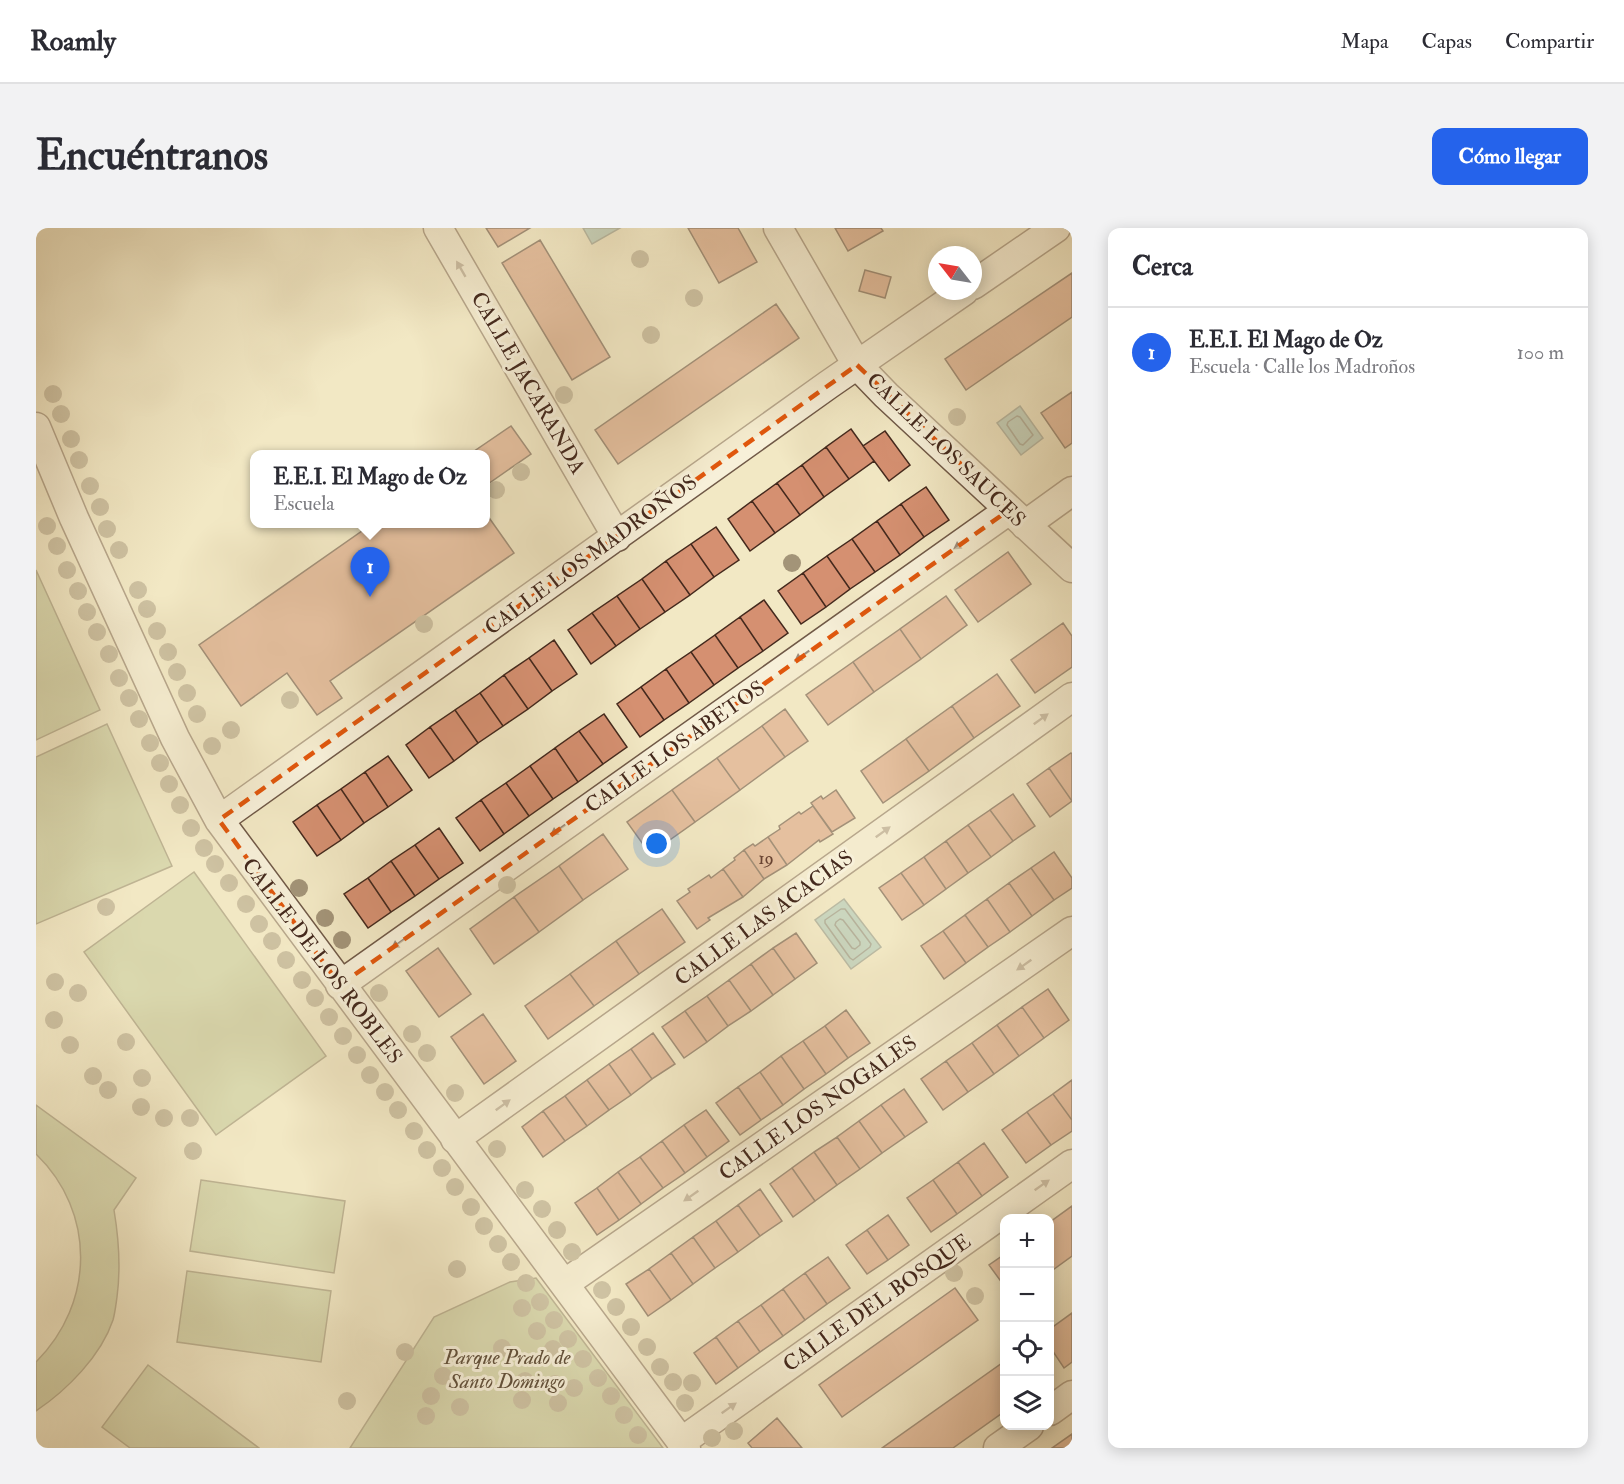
<!DOCTYPE html>
<html lang="es">
<meta charset="utf-8">
<style>
:root{--surface:#fff;--page:#f2f2f3;--text:#2b2b33;--muted:#7c7c81;--line:#e1e1e2;--accent:#2563eb}
body{margin:0;font-family:"IM FELL Double Pica",serif;background:var(--page);color:var(--text)}
.controls{position:absolute;right:18px;bottom:18px;display:grid;overflow:hidden;border-radius:12px;box-shadow:0 3px 15px #0003}
.controls button{width:54px;height:54px;display:grid;place-items:center;padding:0;border:0;border-bottom:2px solid var(--line);background:var(--surface);color:var(--text);font:30px sans-serif}
.compass{position:absolute;left:892px;top:18px;width:54px;height:54px;border-radius:50%;background:var(--surface);box-shadow:0 3px 15px #0003;rotate:301deg}
.you{position:absolute;left:621px;top:616px;width:21px;height:21px;margin:-15px;border:4px solid #fff;border-radius:50%;background:#1a73e8;box-shadow:0 0 0 9px #1a73e833}
.badge{display:grid;place-items:center;width:39px;height:39px;border-radius:50%;background:var(--accent);color:#fff;font-size:20px;font-weight:700}
.pin{position:absolute;translate:-50% -50px;filter:drop-shadow(0 2px 3px #0008)}
.pin::after{content:'';position:absolute;top:32px;width:21px;height:18px;background:inherit;clip-path:polygon(0 0,100% 0,50% 100%)}
.popup{position:absolute;left:214px;top:222px;width:240px;height:78px;box-sizing:border-box;display:grid;place-content:center;border-radius:12px;background:var(--surface);filter:drop-shadow(0 2px 4px #0005);font-size:20px;white-space:nowrap;color:var(--muted)}
.popup b{font-size:22px;color:var(--text)}
.popup::after{content:'';position:absolute;left:50%;top:100%;margin-left:-12px;border:12px solid transparent;border-top-color:var(--surface)}
.list{margin:0;padding:0;list-style:none}
h2{display:flex;justify-content:space-between;align-items:center;height:78px;margin:0;padding:0 24px;font-size:26px}
h2 small{font-size:20px;font-weight:400;color:var(--muted)}
.list li{display:grid;grid-template-columns:39px 1fr auto;gap:18px;align-items:center;box-sizing:border-box;height:90px;padding:0 24px;border-top:2px solid var(--line)}
.list b{display:block;font-size:22px;white-space:nowrap}
.list p{margin:0;font-size:20px;white-space:nowrap;color:var(--muted)}
.list em{font-size:20px;font-style:normal;color:var(--muted)}
.icon{flex:none;width:33px;height:33px;fill:none;stroke:currentColor;stroke-width:2;stroke-linecap:round;stroke-linejoin:round}
.map{position:relative;flex:none;width:1036px;height:1220px;overflow:hidden;border-radius:12px}
header{display:flex;align-items:center;gap:36px;box-sizing:border-box;height:84px;padding:0 30px;background:var(--surface);border-bottom:2px solid var(--line)}
header strong{font-size:28px}
nav{display:flex;gap:33px;margin-inline-start:auto;font-size:21px}
.intro{display:flex;align-items:center;justify-content:space-between;box-sizing:border-box;height:144px;padding:0 36px}
h1{margin:0;font-size:42px}
.button{padding:15px 27px;border-radius:12px;background:var(--accent);color:#fff;font-size:21px;font-weight:700}
main{display:flex;gap:36px;padding:0 36px}
aside{flex:1;background:var(--surface);border-radius:12px;box-shadow:0 3px 15px #0003}
.map>svg:first-child{display:block}
.green{fill:#bcc593;stroke:#807758;stroke-width:1.5}
.water{fill:#9bc0b7;stroke:#788479;stroke-width:1.5}
.lines{fill:none;stroke-linecap:round;stroke-linejoin:round}
.shore{stroke:#70746a;stroke-width:1.5}
.building{fill:#d59071;stroke:#44291d;stroke-width:1.5}
.minor-casing{stroke:#705947;stroke-width:31}
.minor{stroke:#f7f0d9;stroke-width:28}
.tree{fill:#a39478}
.oneway{fill:#9e8c7b}
.marked{fill:none;stroke:#e0570d;stroke-width:4.5;stroke-dasharray:12 8;stroke-linejoin:round}
.labels{text-anchor:middle;dominant-baseline:central;stroke-width:6;stroke-linejoin:round;paint-order:stroke}
.number-label{font-size:18px;fill:#684332}
.street-label{font-size:21px;fill:#44291d;stroke:#f7f0d9}
.park-label{font-size:21px;font-style:italic;fill:#62503a;stroke:#f7f0d9}
</style>
<header>
<strong>Roamly</strong>
<nav><a>Mapa</a><a>Capas</a><a>Compartir</a></nav>
</header>
<div class="intro"><h1>Encuéntranos</h1><a class="button">Cómo llegar</a></div>
<main>
<div class="map">
<svg width="1036" height="1220" viewBox="0 0 1036 1220">
<rect width="100%" height="100%" fill="#f2e8c4"/>
<filter id="stains"><feTurbulence type="fractalNoise" baseFrequency=".00333" numOctaves="4"/><feColorMatrix values="0 0 0 0 .2 0 0 0 0 .09 0 0 0 0 .02 0 0 0 .5 -.17"/></filter>
<radialGradient id="worn" r=".72"><stop offset=".6" stop-color="#630" stop-opacity="0"/><stop offset="1" stop-color="#630" stop-opacity=".3"/></radialGradient>
<path class="green" d="M0 342 64 482 0 512Z
M71 496 136 638 0 696V529Z
M158 644 290 828 180 907 48 724Z
M0 877 100 950 78 982C83 1012 85 1039 81 1069 80 1076 79 1085 77 1092 65 1128 31 1162 0 1183V1134C59 1075 60 984 0 926Z
M165 952 309 973 298 1045 154 1023Z
M151 1043 295 1063 285 1134 141 1114Z
M500 1050 627 1220H314L398 1089 474 1054Z
M112 1137 223 1220H94L66 1199Z"/>
<path class="water" d="M547 0H584L556 16Z
M984 178 1007 210 985 227 961 195Z
M808 671 845 719 815 741 779 692Z"/>
<g class="lines">
<path class="shore" d="M981 188 984 189 997 207 987 217 984 216 971 197 972 194Z
M805 681H809L835 716 834 719 817 732 814 730 789 695V692Z
M804 691 807 692 824 714V717L819 721 816 720 799 697 800 694Z"/>
</g>
<path class="building" d="M450 0H494L462 19Z
M652 0H702L721 34 683 55Z
M799 0H845L847 3 812 23Z
M504 12 574 129 536 152 466 35Z
M829 42 855 49 849 70 823 63Z
M1036 45V89L930 162 909 131Z
M740 76 763 110 582 236 559 202Z
M1036 164V215L1029 220 1005 185Z
M475 198 495 226 449 258V226H434Z
M815 201 838 233 813 251 790 219Z
M849 203 874 237 853 253 827 218Z
M790 219 813 251 788 269 766 237Z
M766 237 788 269 764 287 741 255Z
M741 255 764 287 739 305 716 273Z
M890 259 913 292 888 309 865 276Z
M716 273 739 305 714 323 692 291Z
M865 276 888 309 864 327 841 293Z
M449 284 478 325 294 453 306 470 281 487 251 445 205 478 163 417 336 296H449Z
M841 293 864 327 839 344 816 311Z
M680 299 703 332 678 349 655 316Z
M816 311 839 344 814 361 791 328Z
M655 316 678 349 654 367 630 333Z
M972 324 995 356 942 394 919 362Z
M791 328 814 361 790 379 767 345Z
M630 333 654 367 629 384 606 351Z
M767 345 790 379 765 396 742 363Z
M606 351 629 384 604 401 581 368Z
M581 368 604 401 580 418 556 385Z
M910 368 931 397 885 431 864 401Z
M728 372 752 405 727 423 704 389Z
M556 385 580 418 555 436 532 402Z
M704 389 727 423 702 440 679 407Z
M1027 395 1036 408V439L999 465 975 432Z
M864 401 885 431 838 464 817 434Z
M679 407 702 440 678 457 655 424Z
M518 412 541 446 516 463 493 430Z
M655 424 678 457 653 475 630 441Z
M493 430 516 463 492 481 468 447Z
M817 434 838 464 792 497 770 467Z
M630 441 653 475 628 492 605 459Z
M961 446 984 478 938 510 916 478Z
M468 447 492 481 467 498 444 465Z
M605 459 628 492 604 509 581 476Z
M444 465 467 498 442 515 419 482Z
M916 478 938 510 893 543 870 511Z
M749 481 772 513 749 529 726 498Z
M419 482 442 515 418 533 394 499Z
M568 486 591 519 567 536 543 503Z
M726 498 749 529 704 562 681 530Z
M394 499 418 533 393 550 370 517Z
M543 503 567 536 542 554 519 520Z
M870 511 893 543 847 575 825 543Z
M519 520 542 554 517 571 494 538Z
M1035 525 1036 526V573L1013 540Z
M352 528 376 562 352 579 329 544Z
M681 530 704 562 659 594 636 562Z
M494 538 517 571 493 588 470 555Z
M1013 540 1036 573 1014 589 991 556Z
M329 544 352 579 328 595 305 561Z
M470 555 493 588 468 606 445 572Z
M305 561 328 595 305 612 281 577Z
M636 562 659 594 614 626 591 594Z
M800 562 819 590 796 604 775 575 785 568 787 571Z
M977 566 999 598 977 613 954 582Z
M445 572 468 606 444 623 420 590Z
M281 577 305 612 281 628 257 594Z
M777 578 797 606 784 614 783 612 751 637 732 609 744 601 743 598 763 584 765 586Z
M954 582 977 613 955 629 932 597Z
M932 597 955 629 932 645 910 613Z
M403 600 427 635 403 651 379 617Z
M567 606 592 641 547 672 523 638Z
M732 609 751 637 728 651 708 622 717 616 719 618Z
M910 613 932 645 910 661 888 629Z
M379 617 403 651 379 668 355 633Z
M708 622 728 651 707 669 687 641 699 632 698 630Z
M1018 624 1036 650V660L1018 672 995 640Z
M888 629 910 661 888 677 865 645Z
M355 633 379 668 355 684 332 650Z
M523 638 547 672 503 704 478 669Z
M995 640 1018 672 996 688 973 655Z
M687 641 707 669 672 690 674 692 661 701 641 673 654 664 652 661 673 647 675 650Z
M865 645 888 677 866 692 843 660Z
M332 650 355 684 332 700 308 666Z
M973 655 996 688 974 704 951 671Z
M478 669 503 704 458 736 434 701Z
M951 671 974 704 952 719 929 687Z
M626 681 649 714 603 746 580 713Z
M929 687 952 719 930 735 907 703Z
M907 703 930 735 908 751 885 718Z
M760 705 781 735 759 751 737 720Z
M580 713 603 746 558 778 534 746Z
M402 720 435 766 403 789 370 743Z
M737 720 759 751 737 767 715 736Z
M715 736 737 767 715 783 693 752Z
M534 746 558 778 512 811 489 778Z
M693 752 715 783 692 798 671 768Z
M1012 761 1033 792 1008 810 986 779Z
M671 768 692 798 671 814 649 783Z
M986 779 1008 810 983 828 961 797Z
M810 782 834 815 812 830 789 798Z
M649 783 671 814 648 830 626 799Z
M447 786 480 833 448 856 415 809Z
M961 797 983 828 958 846 936 815Z
M789 798 812 830 790 846 767 813Z
M617 805 639 836 616 851 595 821Z
M767 813 790 846 768 861 745 828Z
M936 815 958 846 932 864 910 833Z
M595 821 616 851 595 867 573 836Z
M745 828 768 861 747 877 724 844Z
M910 833 932 864 907 882 885 851Z
M573 836 595 867 573 882 551 852Z
M724 844 747 877 725 892 702 859Z
M551 852 573 882 551 898 529 868Z
M1036 852V892L1017 866Z
M702 859 725 892 704 907 680 875Z
M868 861 891 894 869 909 845 877Z
M1017 866 1036 892V903L1015 917 991 884Z
M529 868 551 898 529 913 507 883Z
M845 877 869 909 846 925 823 893Z
M670 882 693 913 671 929 648 897Z
M507 883 529 913 507 929 486 899Z
M991 884 1015 917 990 935 966 902Z
M823 893 846 925 824 941 801 909Z
M648 897 671 929 649 945 626 913Z
M801 909 824 941 801 957 778 924Z
M626 913 649 945 627 960 604 929Z
M948 915 972 949 946 968 922 934Z
M778 924 801 957 779 973 756 940Z
M604 929 627 960 605 976 582 944Z
M922 934 946 968 921 986 897 952Z
M756 940 779 973 757 989 734 956Z
M582 944 605 976 583 992 561 960Z
M897 952 921 986 895 1004 871 970Z
M561 960 583 992 561 1007 539 975Z
M724 961 746 993 724 1008 702 977Z
M702 977 724 1008 702 1024 680 993Z
M1036 978V1028L1014 1044V994Z
M852 987 873 1017 852 1032 831 1002Z
M680 993 702 1024 679 1040 657 1009Z
M831 1002 852 1032 831 1046 810 1017Z
M657 1009 679 1040 657 1056 635 1025Z
M635 1025 657 1056 635 1072 613 1041Z
M969 1026V1059L953 1037Z
M792 1029 814 1060 791 1076 769 1045Z
M613 1041 635 1072 612 1088 590 1056Z
M769 1045 791 1076 769 1092 747 1061Z
M919 1060 942 1092 806 1189 783 1157Z
M747 1061 769 1092 747 1108 725 1077Z
M725 1077 747 1108 724 1124 702 1093Z
M1036 1085V1134L1028 1140 1014 1119V1101Z
M702 1093 724 1124 702 1140 680 1109Z
M680 1109 702 1140 680 1156 658 1125Z
M969 1133V1183L917 1220H846Z
M741 1190 766 1220H716L712 1215Z
M1036 1206V1220H1016Z"/>
<g class="lines">
<defs>
<path id="minor" d="M402 0 581 309
M742 0 821 137 850 167 1036 340
M937 57 1020 0
M0 199 38 290 139 510 183 592 650 1220
M989 297 1036 263
M183 592 792 157 928 63
M304 757 973 282
M419 911 1036 469
M528 1056 1036 703
M1014 1183 1036 1167
M645 1214 1036 936
M962 1220 993 1198"/>
</defs>
<use href="#minor" class="minor-casing"/>
<use href="#minor" class="minor"/>
</g>
<g class="tree">
<circle cx="604" cy="31" r="9"/>
<circle cx="658" cy="70" r="9"/>
<circle cx="615" cy="107" r="9"/>
<circle cx="17" cy="166" r="9"/>
<circle cx="528" cy="167" r="9"/>
<circle cx="25" cy="186" r="9"/>
<circle cx="921" cy="189" r="9"/>
<circle cx="35" cy="211" r="9"/>
<circle cx="43" cy="232" r="9"/>
<circle cx="485" cy="244" r="9"/>
<circle cx="54" cy="258" r="9"/>
<circle cx="460" cy="262" r="9"/>
<circle cx="64" cy="279" r="9"/>
<circle cx="11" cy="298" r="9"/>
<circle cx="71" cy="301" r="9"/>
<circle cx="21" cy="318" r="9"/>
<circle cx="83" cy="322" r="9"/>
<circle cx="756" cy="335" r="9"/>
<circle cx="31" cy="342" r="9"/>
<circle cx="102" cy="362" r="9"/>
<circle cx="42" cy="363" r="9"/>
<circle cx="111" cy="381" r="9"/>
<circle cx="51" cy="384" r="9"/>
<circle cx="388" cy="396" r="9"/>
<circle cx="121" cy="403" r="9"/>
<circle cx="61" cy="404" r="9"/>
<circle cx="132" cy="424" r="9"/>
<circle cx="73" cy="426" r="9"/>
<circle cx="141" cy="444" r="9"/>
<circle cx="83" cy="450" r="9"/>
<circle cx="151" cy="465" r="9"/>
<circle cx="93" cy="470" r="9"/>
<circle cx="254" cy="472" r="9"/>
<circle cx="161" cy="486" r="9"/>
<circle cx="103" cy="491" r="9"/>
<circle cx="195" cy="502" r="9"/>
<circle cx="114" cy="515" r="9"/>
<circle cx="176" cy="518" r="9"/>
<circle cx="124" cy="535" r="9"/>
<circle cx="133" cy="556" r="9"/>
<circle cx="144" cy="577" r="9"/>
<circle cx="155" cy="600" r="9"/>
<circle cx="168" cy="620" r="9"/>
<circle cx="179" cy="636" r="9"/>
<circle cx="193" cy="655" r="9"/>
<circle cx="471" cy="657" r="9"/>
<circle cx="263" cy="660" r="9"/>
<circle cx="210" cy="676" r="9"/>
<circle cx="70" cy="679" r="9"/>
<circle cx="289" cy="690" r="9"/>
<circle cx="223" cy="696" r="9"/>
<circle cx="306" cy="712" r="9"/>
<circle cx="236" cy="713" r="9"/>
<circle cx="250" cy="732" r="9"/>
<circle cx="266" cy="752" r="9"/>
<circle cx="19" cy="754" r="9"/>
<circle cx="42" cy="765" r="9"/>
<circle cx="343" cy="765" r="9"/>
<circle cx="279" cy="770" r="9"/>
<circle cx="293" cy="789" r="9"/>
<circle cx="18" cy="792" r="9"/>
<circle cx="376" cy="806" r="9"/>
<circle cx="307" cy="808" r="9"/>
<circle cx="90" cy="814" r="9"/>
<circle cx="34" cy="817" r="9"/>
<circle cx="391" cy="825" r="9"/>
<circle cx="321" cy="827" r="9"/>
<circle cx="334" cy="847" r="9"/>
<circle cx="57" cy="848" r="9"/>
<circle cx="106" cy="850" r="9"/>
<circle cx="72" cy="862" r="9"/>
<circle cx="349" cy="864" r="9"/>
<circle cx="419" cy="865" r="9"/>
<circle cx="105" cy="879" r="9"/>
<circle cx="362" cy="882" r="9"/>
<circle cx="128" cy="890" r="9"/>
<circle cx="154" cy="890" r="9"/>
<circle cx="378" cy="903" r="9"/>
<circle cx="461" cy="921" r="9"/>
<circle cx="391" cy="922" r="9"/>
<circle cx="157" cy="923" r="9"/>
<circle cx="406" cy="940" r="9"/>
<circle cx="419" cy="959" r="9"/>
<circle cx="489" cy="962" r="9"/>
<circle cx="435" cy="979" r="9"/>
<circle cx="506" cy="981" r="9"/>
<circle cx="448" cy="998" r="9"/>
<circle cx="521" cy="1002" r="9"/>
<circle cx="462" cy="1016" r="9"/>
<circle cx="536" cy="1024" r="9"/>
<circle cx="475" cy="1034" r="9"/>
<circle cx="421" cy="1041" r="9"/>
<circle cx="918" cy="1045" r="9"/>
<circle cx="490" cy="1055" r="9"/>
<circle cx="566" cy="1062" r="9"/>
<circle cx="939" cy="1068" r="9"/>
<circle cx="504" cy="1074" r="9"/>
<circle cx="580" cy="1079" r="9"/>
<circle cx="486" cy="1080" r="9"/>
<circle cx="518" cy="1092" r="9"/>
<circle cx="595" cy="1099" r="9"/>
<circle cx="501" cy="1103" r="9"/>
<circle cx="532" cy="1111" r="9"/>
<circle cx="611" cy="1119" r="9"/>
<circle cx="466" cy="1120" r="9"/>
<circle cx="517" cy="1121" r="9"/>
<circle cx="369" cy="1124" r="9"/>
<circle cx="547" cy="1131" r="9"/>
<circle cx="624" cy="1139" r="9"/>
<circle cx="407" cy="1148" r="9"/>
<circle cx="562" cy="1150" r="9"/>
<circle cx="489" cy="1153" r="9"/>
<circle cx="637" cy="1154" r="9"/>
<circle cx="656" cy="1155" r="9"/>
<circle cx="519" cy="1156" r="9"/>
<circle cx="538" cy="1160" r="9"/>
<circle cx="395" cy="1168" r="9"/>
<circle cx="575" cy="1168" r="9"/>
<circle cx="486" cy="1172" r="9"/>
<circle cx="311" cy="1173" r="9"/>
<circle cx="522" cy="1175" r="9"/>
<circle cx="649" cy="1175" r="9"/>
<circle cx="424" cy="1179" r="9"/>
<circle cx="588" cy="1187" r="9"/>
<circle cx="390" cy="1188" r="9"/>
<circle cx="698" cy="1203" r="9"/>
<circle cx="602" cy="1207" r="9"/>
<circle cx="676" cy="1210" r="9"/>
</g>
<defs><path id="oneway-solid" d="M-6-.8H1V-3.2L6.5 0L1 3.2V.8H-6Z" transform="scale(1.5)"/></defs>
<g class="oneway">
<use href="#oneway-solid" transform="translate(425 41) rotate(-120)"/>
<use href="#oneway-solid" transform="translate(925 316) rotate(145)"/>
<use href="#oneway-solid" transform="translate(766 428) rotate(145)"/>
<use href="#oneway-solid" transform="translate(1005 491) rotate(-36)"/>
<use href="#oneway-solid" transform="translate(522 602) rotate(145)"/>
<use href="#oneway-solid" transform="translate(847 604) rotate(-36)"/>
<use href="#oneway-solid" transform="translate(363 715) rotate(145)"/>
<use href="#oneway-solid" transform="translate(988 737) rotate(145)"/>
<use href="#oneway-solid" transform="translate(467 877) rotate(-36)"/>
<use href="#oneway-solid" transform="translate(1006 957) rotate(-35)"/>
<use href="#oneway-solid" transform="translate(655 968) rotate(145)"/>
<use href="#oneway-solid" transform="translate(693 1180) rotate(-35)"/>
</g>
<path d="M0 0H1036V1220H0ZM821 137 973 282 304 757 183 592Z" fill="#f2e8c4" fill-opacity=".55" fill-rule="evenodd"/>
<path class="marked" d="M821 137 973 282 304 757 183 592Z"/>
<g class="labels">
<g class="number-label">
<text x="730" y="630">19</text>
</g>
<g class="street-label">
<text transform="translate(492 155) rotate(60)">CALLE JACARANDA</text>
<text transform="translate(910 222) rotate(44)">CALLE LOS SAUCES</text>
<text transform="translate(555 327) rotate(-36)">CALLE LOS MADROÑOS</text>
<text transform="translate(639 519) rotate(-35)">CALLE LOS ABETOS</text>
<text transform="translate(728 690) rotate(-36)">CALLE LAS ACACIAS</text>
<text transform="translate(286 733) rotate(53)">CALLE DE LOS ROBLES</text>
<text transform="translate(782 880) rotate(-35)">CALLE LOS NOGALES</text>
<text transform="translate(841 1075) rotate(-35)">CALLE DEL BOSQUE</text>
</g>
<g class="park-label">
<text x="471" y="1129">Parque Prado de<tspan x="471" dy="24">Santo Domingo</tspan></text>
</g>
</g>
<rect width="100%" height="100%" filter="url(#stains)"/>
<rect width="100%" height="100%" fill="url(#worn)"/>
</svg>
<div class="controls">
<button>+</button>
<button>−</button>
<button><svg class="icon" aria-label="locate" viewBox="0 0 24 24"><circle cx="12" cy="12" r="6"/><path d="M12 2v4M12 18v4M2 12h4M18 12h4"/></svg></button>
<button><svg class="icon" aria-label="layers" viewBox="0 0 24 24"><path d="M12 4l9 5-9 5-9-5zM3 14l9 5 9-5"/></svg></button>
</div>
<svg class="compass" viewBox="-18 -18 36 36"><path d="M0-13l5 13h-10z" fill="#e53935"/><path d="M0 13l5-13h-10z" fill="#7c7c81"/></svg>
<div class="you"></div>
<div class="pin badge" style="left:334px;top:369px">1</div>
<div class="popup"><b>E.E.I. El Mago de Oz</b>Escuela</div>
</div>
<aside>
<h2>Cerca<small></small></h2>
<ul class="list">
<li><span class="badge">1</span><div><b>E.E.I. El Mago de Oz</b><p>Escuela · Calle los Madroños</p></div><em>100 m</em></li>
</ul>
</aside>
</main>
